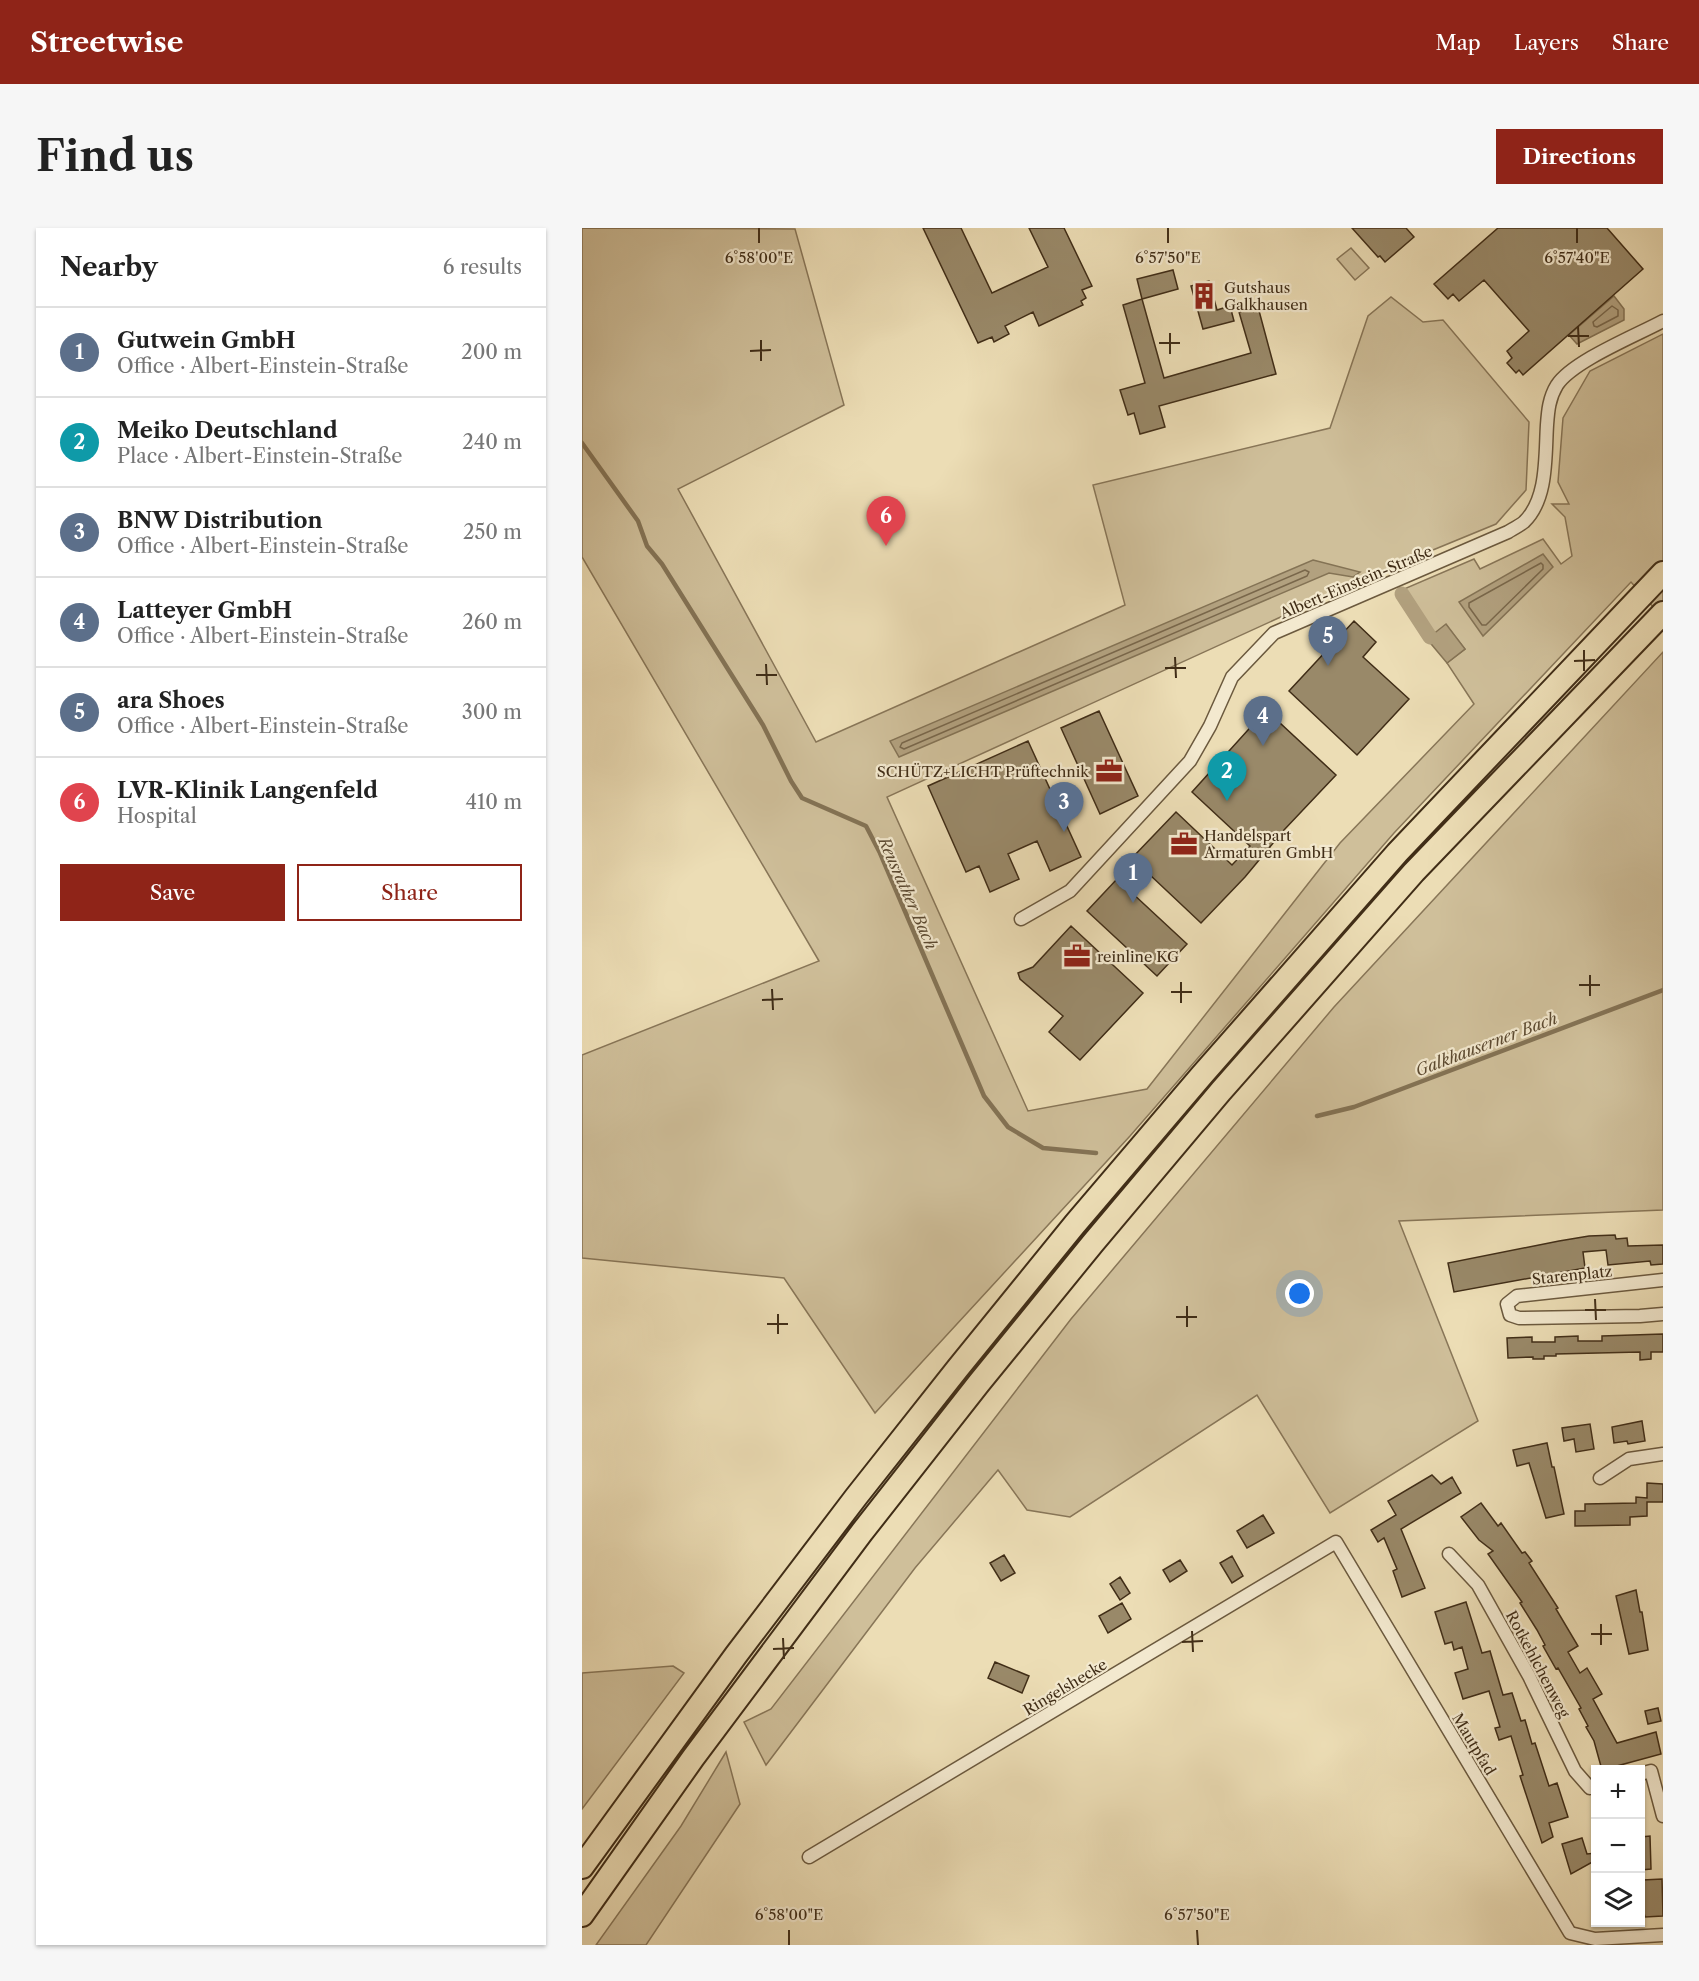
<!DOCTYPE html>
<meta charset="utf-8">
<style>
:root{--surface:#fff;--page:#f6f6f6;--text:#222;--muted:#767676;--line:#e0e0e0;--accent:#8f2418}
body{margin:0;font-family:"Libre Caslon Text",serif;background:var(--page);color:var(--text)}
.controls{position:absolute;right:18px;bottom:18px;display:grid;overflow:hidden;border-radius:0px;box-shadow:0 2px 4px #0004}
.controls button{width:54px;height:54px;display:grid;place-items:center;padding:0;border:0;border-bottom:2px solid var(--line);background:var(--surface);color:var(--text);font:30px sans-serif}
.you{position:absolute;left:718px;top:1066px;width:21px;height:21px;margin:-15px;border:4px solid #fff;border-radius:50%;background:#1a73e8;box-shadow:0 0 0 9px #1a73e833}
.badge{display:grid;place-items:center;width:39px;height:39px;border-radius:50%;background:var(--accent);color:#fff;font-size:20px;font-weight:700}
.pin{position:absolute;translate:-50% -50px;filter:drop-shadow(0 2px 3px #0008)}
.pin::after{content:'';position:absolute;top:32px;width:21px;height:18px;background:inherit;clip-path:polygon(0 0,100% 0,50% 100%)}
.list{margin:0;padding:0;list-style:none}
h2{display:flex;justify-content:space-between;align-items:center;height:78px;margin:0;padding:0 24px;font-size:26px}
h2 small{font-size:20px;font-weight:400;color:var(--muted)}
.list li{display:grid;grid-template-columns:39px 1fr auto;gap:18px;align-items:center;box-sizing:border-box;height:90px;padding:0 24px;border-top:2px solid var(--line)}
.list b{display:block;font-size:22px;white-space:nowrap}
.list p{margin:0;font-size:20px;white-space:nowrap;color:var(--muted)}
.list em{font-size:20px;font-style:normal;color:var(--muted)}
.actions{display:flex;gap:12px;padding:18px 24px}
.actions a{flex:1;padding:14px 0;border:2px solid var(--accent);border-radius:0px;text-align:center;font-size:21px;color:var(--accent)}
.actions .main{background:var(--accent);color:#fff}
.icon{flex:none;width:33px;height:33px;fill:none;stroke:currentColor;stroke-width:2;stroke-linecap:round;stroke-linejoin:round}
.map{position:relative;flex:none;width:1081px;height:1717px;overflow:hidden;border-radius:0px}
header{display:flex;align-items:center;gap:36px;box-sizing:border-box;height:84px;padding:0 30px;background:var(--accent);color:#fff}
header strong{font-size:28px}
nav{display:flex;gap:33px;margin-inline-start:auto;font-size:21px}
.intro{display:flex;align-items:center;justify-content:space-between;box-sizing:border-box;height:144px;padding:0 36px}
h1{margin:0;font-size:42px}
.button{padding:15px 27px;border-radius:0px;background:var(--accent);color:#fff;font-size:21px;font-weight:700}
main{display:flex;gap:36px;padding:0 36px}
aside{flex:1;background:var(--surface);border-radius:0px;box-shadow:0 2px 4px #0004}
.map>svg:first-child{display:block}
.green{fill:#cfbf9a;stroke:#887658;stroke-width:1.5}
.water{fill:#b2a17f;stroke:#847355;stroke-width:1.5}
.lines{fill:none;stroke-linecap:round;stroke-linejoin:round}
.shore{stroke:#79674b;stroke-width:1.5}
.stream{stroke:#847355;stroke-width:4.5}
.canal{stroke:#b2a17f;stroke-width:15}
.building{fill:#998969;stroke:#402d17;stroke-width:1.5}
.street-casing{stroke:#6b593e;stroke-width:15}
.highway-casing{stroke:#402d17;stroke-width:26}
.street{stroke:#f3e9cf;stroke-width:12}
.highway{stroke:#ecddb5;stroke-width:22}
.ticks{fill:none;stroke:#402d17;stroke-width:2}
.labels{text-anchor:middle;dominant-baseline:central;stroke-width:4.5;stroke-linejoin:round;paint-order:stroke}
.poi-label{font-size:15px;fill:#402d17;stroke:#f3e9cf;text-anchor:start}
.street-label{font-size:15px;fill:#402d17;stroke:#f3e9cf}
.water-label{font-size:16px;font-style:italic;fill:#5c4a31;stroke:#f3e9cf}
.ticks-label{font-size:15px;text-anchor:middle;fill:#402d17;stroke:#f3e9cf;stroke-width:4.5;stroke-linejoin:round;paint-order:stroke}
</style>
<header>
<strong>Streetwise</strong>
<nav><a>Map</a><a>Layers</a><a>Share</a></nav>
</header>
<div class="intro"><h1>Find us</h1><a class="button">Directions</a></div>
<main>
<aside>
<h2>Nearby<small>6 results</small></h2>
<ul class="list">
<li><span class="badge" style="background:#5c6f8a">1</span><div><b>Gutwein GmbH</b><p>Office · Albert-Einstein-Straße</p></div><em>200 m</em></li>
<li><span class="badge" style="background:#0f9aa8">2</span><div><b>Meiko Deutschland</b><p>Place · Albert-Einstein-Straße</p></div><em>240 m</em></li>
<li><span class="badge" style="background:#5c6f8a">3</span><div><b>BNW Distribution</b><p>Office · Albert-Einstein-Straße</p></div><em>250 m</em></li>
<li><span class="badge" style="background:#5c6f8a">4</span><div><b>Latteyer GmbH</b><p>Office · Albert-Einstein-Straße</p></div><em>260 m</em></li>
<li><span class="badge" style="background:#5c6f8a">5</span><div><b>ara Shoes</b><p>Office · Albert-Einstein-Straße</p></div><em>300 m</em></li>
<li><span class="badge" style="background:#e0444e">6</span><div><b>LVR-Klinik Langenfeld</b><p>Hospital</p></div><em>410 m</em></li>
</ul>
<div class="actions"><a class="main">Save</a><a>Share</a></div>
</aside>
<div class="map">
<svg width="1081" height="1717" viewBox="0 0 1081 1717">
<rect width="100%" height="100%" fill="#ecddb5"/>
<filter id="stains"><feTurbulence type="fractalNoise" baseFrequency=".00333" numOctaves="4"/><feColorMatrix values="0 0 0 0 .2 0 0 0 0 .09 0 0 0 0 .02 0 0 0 .5 -.17"/></filter>
<radialGradient id="worn" r=".72"><stop offset=".6" stop-color="#630" stop-opacity="0"/><stop offset="1" stop-color="#630" stop-opacity=".3"/></radialGradient>
<path class="green" d="M0 0 213 1 262 177 96 261 234 514 543 377 511 257 748 200 786 88 809 69 841 94 861 92 947 194 944 262 914 296 795 345 305 569 446 883 565 861 758 615 892 476 865 435 883 421 864 397 852 406 822 361 892 331 898 341 961 311 979 336 990 328 983 289 970 276H987L976 254 981 190 1008 143 1081 106V390L1049 354 812 605 548 908 293 1185 202 1050 0 1030V827L237 733 0 329Z
M769 20 787 40 773 52 755 31Z
M1081 424V982L817 993 896 1193 748 1285 675 1167 488 1289 445 1282 416 1242 333 1340 184 1537 162 1494 189 1481 489 1091 752 779Z
M91 1438 102 1445 0 1581V1445Z
M144 1524 158 1576 64 1717H14L99 1598Z"/>
<path class="water" d="M1032 68 1042 81V92L995 116 987 107Z
M961 326 971 339 901 408 877 374Z
M731 332 778 344 771 349 747 345 317 529 308 513Z
M864 396 883 421 865 435 845 411Z"/>
<g class="lines">
<path class="shore" d="M1030 78 1036 82V88L1015 99 1012 98 1011 94Z
M959 335 961 337V341L904 397H900L887 379V375Z
M723 342 727 344 725 348 322 521 318 519 320 515Z"/>
<path class="stream" d="M0 215 56 293 65 318 80 336 181 497 209 553 220 570 284 598 298 625 402 868 426 899 461 920 514 925
M735 888 772 879 1081 762"/>
<path class="canal" d="M820 366 848 409"/>
</g>
<path class="building" d="M341 0H379L410 65 466 39 447 0H482L510 58 500 62 504 70 499 73 501 77 457 98 451 84 423 98 427 106 412 114 410 109 396 115Z
M770 0H824L832 9 803 34 798 28 796 29Z
M916 0H1025L1061 41 941 147 937 142 934 145 925 135 930 130 925 123 947 103 902 52 877 73 871 66 866 71 852 56Z
M591 42 596 61 560 71 555 51Z
M627 53 635 82 648 78 652 93 621 101 609 58Z
M560 71 582 150 669 125 657 84 676 79 694 146 577 178 583 199 558 206 552 185 546 187 538 162 563 155 541 77Z
M772 393 794 414 781 429 827 471 775 527 707 463Z
M684 482 754 547 702 602 663 649 619 695 550 630 594 584 650 637 668 618 610 564Z
M517 483 556 568 518 586 479 500Z
M446 513 499 629 468 643 455 613 426 626 437 651 408 664 397 638 384 644 346 558Z
M535 651 605 716 575 748 505 683Z
M489 698 561 765 498 832 467 804 481 788 438 751 436 745 451 739Z
M1033 1007 1034 1011 1045 1010 1046 1018 1081 1017V1036L1069 1037 1068 1033 1026 1037 1024 1022 1001 1024 1003 1040 872 1064 866 1035 977 1013 1007 1008Z
M1081 1106V1124H1069V1131L1058 1132V1124L974 1126V1128H962V1131H951V1129L926 1130 925 1110 950 1109V1114H973V1109L996 1108V1113H1020V1108Z
M1060 1193 1063 1213 1046 1216 1045 1213 1032 1215 1030 1199Z
M1008 1196 1012 1221 994 1224 992 1211 982 1213 980 1200Z
M965 1215 970 1239H972L982 1286 964 1290 947 1235 935 1238 931 1222Z
M850 1247 859 1256 870 1249 879 1265 819 1301 843 1360 820 1369 811 1343 815 1341 802 1310 796 1314 789 1302 814 1287 806 1273Z
M1065 1255 1081 1256V1274H1065V1288L1048 1289V1297L993 1298V1283H1003V1276L1054 1275V1269L1065 1270Z
M899 1275 916 1298 919 1295 940 1325 943 1324 950 1333 947 1335 976 1380 974 1381 996 1418 986 1424 998 1445 1005 1440 1020 1466 1011 1471 1035 1515 1074 1504 1079 1526 1020 1542 1012 1513 1004 1499 1006 1498 997 1481 999 1480 976 1440 974 1441 961 1418 963 1417 955 1402 938 1375 940 1374 906 1326 911 1323 897 1312 879 1289Z
M681 1287 692 1305 665 1320 655 1303Z
M422 1327 433 1345 419 1353 408 1335Z
M650 1328 661 1348 650 1355 638 1335Z
M598 1332 605 1343 588 1354 581 1342Z
M538 1349 548 1365 538 1372 528 1356Z
M1054 1362 1058 1384H1060L1066 1422 1047 1426 1034 1368Z
M884 1374 900 1425 908 1423 921 1467 930 1465 939 1493 943 1492 950 1516 953 1515 967 1558 975 1555 986 1589 967 1595 971 1609 960 1615 938 1548 941 1547 929 1508 917 1512 913 1500 918 1499 907 1463 881 1471 873 1445 886 1441 880 1419 872 1422 870 1414 863 1416 853 1384Z
M540 1375 549 1391 526 1405 517 1388Z
M413 1434 447 1448 440 1465 406 1450Z
M1076 1480 1079 1493 1066 1496 1063 1483Z
M1068 1608 1069 1641 1059 1642V1609Z
M1000 1610 1005 1626 1014 1625V1632L989 1646 980 1616Z
M1080 1651 1081 1688 1063 1689 1062 1685 1059 1686V1669H1062L1061 1652Z"/>
<g class="lines">
<defs>
<path id="street" d="M439 691 488 663 608 533 628 498 650 449 692 405 926 304C931 301 937 298 942 294 966 271 963 228 965 197 966 183 967 170 975 157 991 133 1053 108 1081 93
M1081 1052 935 1068 925 1076 928 1087 937 1090 1058 1088 1081 1086
M1018 1250 1047 1231 1081 1226
M867 1326 896 1357 947 1448 993 1543 1008 1560 1014 1558
M1058 1546 1069 1543 1081 1588
M227 1629 754 1314 988 1705 1013 1711 1081 1707"/>
<path id="highway" d="M0 1639 154 1427 274 1269 376 1140 493 996 620 847 815 625 1081 345
M0 1687 111 1530 280 1304 397 1155 511 1015 639 863 832 644 1081 385"/>
</defs>
<use href="#street" class="street-casing"/>
<use href="#highway" class="highway-casing"/>
<use href="#street" class="street"/>
<use href="#highway" class="highway"/>
</g>
<path class="ticks" d="M177 0V15M586 0V15M995 0V15M996 98 997 119M588 105V126M986 108H1007M179 112V133M577 115H598M168 123 189 122M1002 422V443M593 429 594 450M992 433 1013 432M184 436 185 457M583 440H604M174 447H195M1008 747V768M599 754V775M997 757H1018M190 761 191 782M589 764H610M180 772 201 771M1013 1071 1014 1092M605 1078V1099M1003 1082H1024M196 1086V1106M594 1089H615M185 1096H206M1019 1396V1417M610 1403 611 1424M1009 1406H1030M201 1410 202 1431M600 1414 621 1413M191 1421 212 1420M207 1702V1717M615 1702 616 1717"/>
<defs>
<symbol id="building-bare" viewBox="-9 -9 18 18"><path d="M-4-6H4V6H1V3H-1V6H-4ZM-2.5-4.3h1.7v1.8h-1.7ZM.8-4.3h1.7v1.8H.8ZM-2.5-1h1.7V.8h-1.7ZM.8-1h1.7V.8H.8Z" fill="#8f2418" stroke="#f3e9cf" stroke-width="2.5" paint-order="stroke"/></symbol>
<symbol id="office-bare" viewBox="-9 -9 18 18"><path d="M-6-3h4V-5.5h4V-3h4V5H-6ZM-1-4.5V-3h2v-1.5ZM-6 0V1H6V0Z" fill="#8f2418" stroke="#f3e9cf" stroke-width="2.5" paint-order="stroke"/></symbol>
</defs>
<g fill-rule="evenodd">
<use href="#building-bare" x="603" y="49" width="38" height="38"/>
<use href="#office-bare" x="508" y="524" width="38" height="38"/>
<use href="#office-bare" x="583" y="597" width="38" height="38"/>
<use href="#office-bare" x="476" y="709" width="38" height="38"/>
</g>
<g class="labels">
<g class="poi-label">
<text x="642" y="59">Gutshaus<tspan x="642" dy="17">Galkhausen</tspan></text>
<text x="507" y="543" text-anchor="end">SCHÜTZ+LICHT Prüftechnik</text>
<text x="622" y="607">Handelspart<tspan x="622" dy="17">Armaturen GmbH</tspan></text>
<text x="515" y="728">reinline KG</text>
</g>
<g class="street-label">
<text transform="translate(774 354) rotate(-23)">Albert-Einstein-Straße</text>
<text transform="translate(990 1047) rotate(-6)">Starenplatz</text>
<text transform="translate(956 1436) rotate(62)">Rotkehlchenweg</text>
<text transform="translate(483 1459) rotate(-31)">Ringelshecke</text>
<text transform="translate(892 1516) rotate(59)">Mautpfad</text>
</g>
<g class="water-label">
<text transform="translate(326 665) rotate(66)">Reusrather Bach</text>
<text transform="translate(904 816) rotate(-21)">Galkhauserner Bach</text>
</g>
</g>
<g class="ticks-label">
<text x="177" y="35">6°58'00"E</text>
<text x="586" y="35">6°57'50"E</text>
<text x="995" y="35">6°57'40"E</text>
<text x="207" y="1692">6°58'00"E</text>
<text x="615" y="1692">6°57'50"E</text>
</g>
<rect width="100%" height="100%" filter="url(#stains)"/>
<rect width="100%" height="100%" fill="url(#worn)"/>
</svg>
<div class="controls">
<button>+</button>
<button>−</button>
<button><svg class="icon" aria-label="layers" viewBox="0 0 24 24"><path d="M12 4l9 5-9 5-9-5zM3 14l9 5 9-5"/></svg></button>
</div>
<div class="you"></div>
<div class="pin badge" style="left:551px;top:675px;background:#5c6f8a">1</div>
<div class="pin badge" style="left:645px;top:573px;background:#0f9aa8">2</div>
<div class="pin badge" style="left:482px;top:604px;background:#5c6f8a">3</div>
<div class="pin badge" style="left:681px;top:518px;background:#5c6f8a">4</div>
<div class="pin badge" style="left:746px;top:438px;background:#5c6f8a">5</div>
<div class="pin badge" style="left:304px;top:318px;background:#e0444e">6</div>
</div>
</main>
